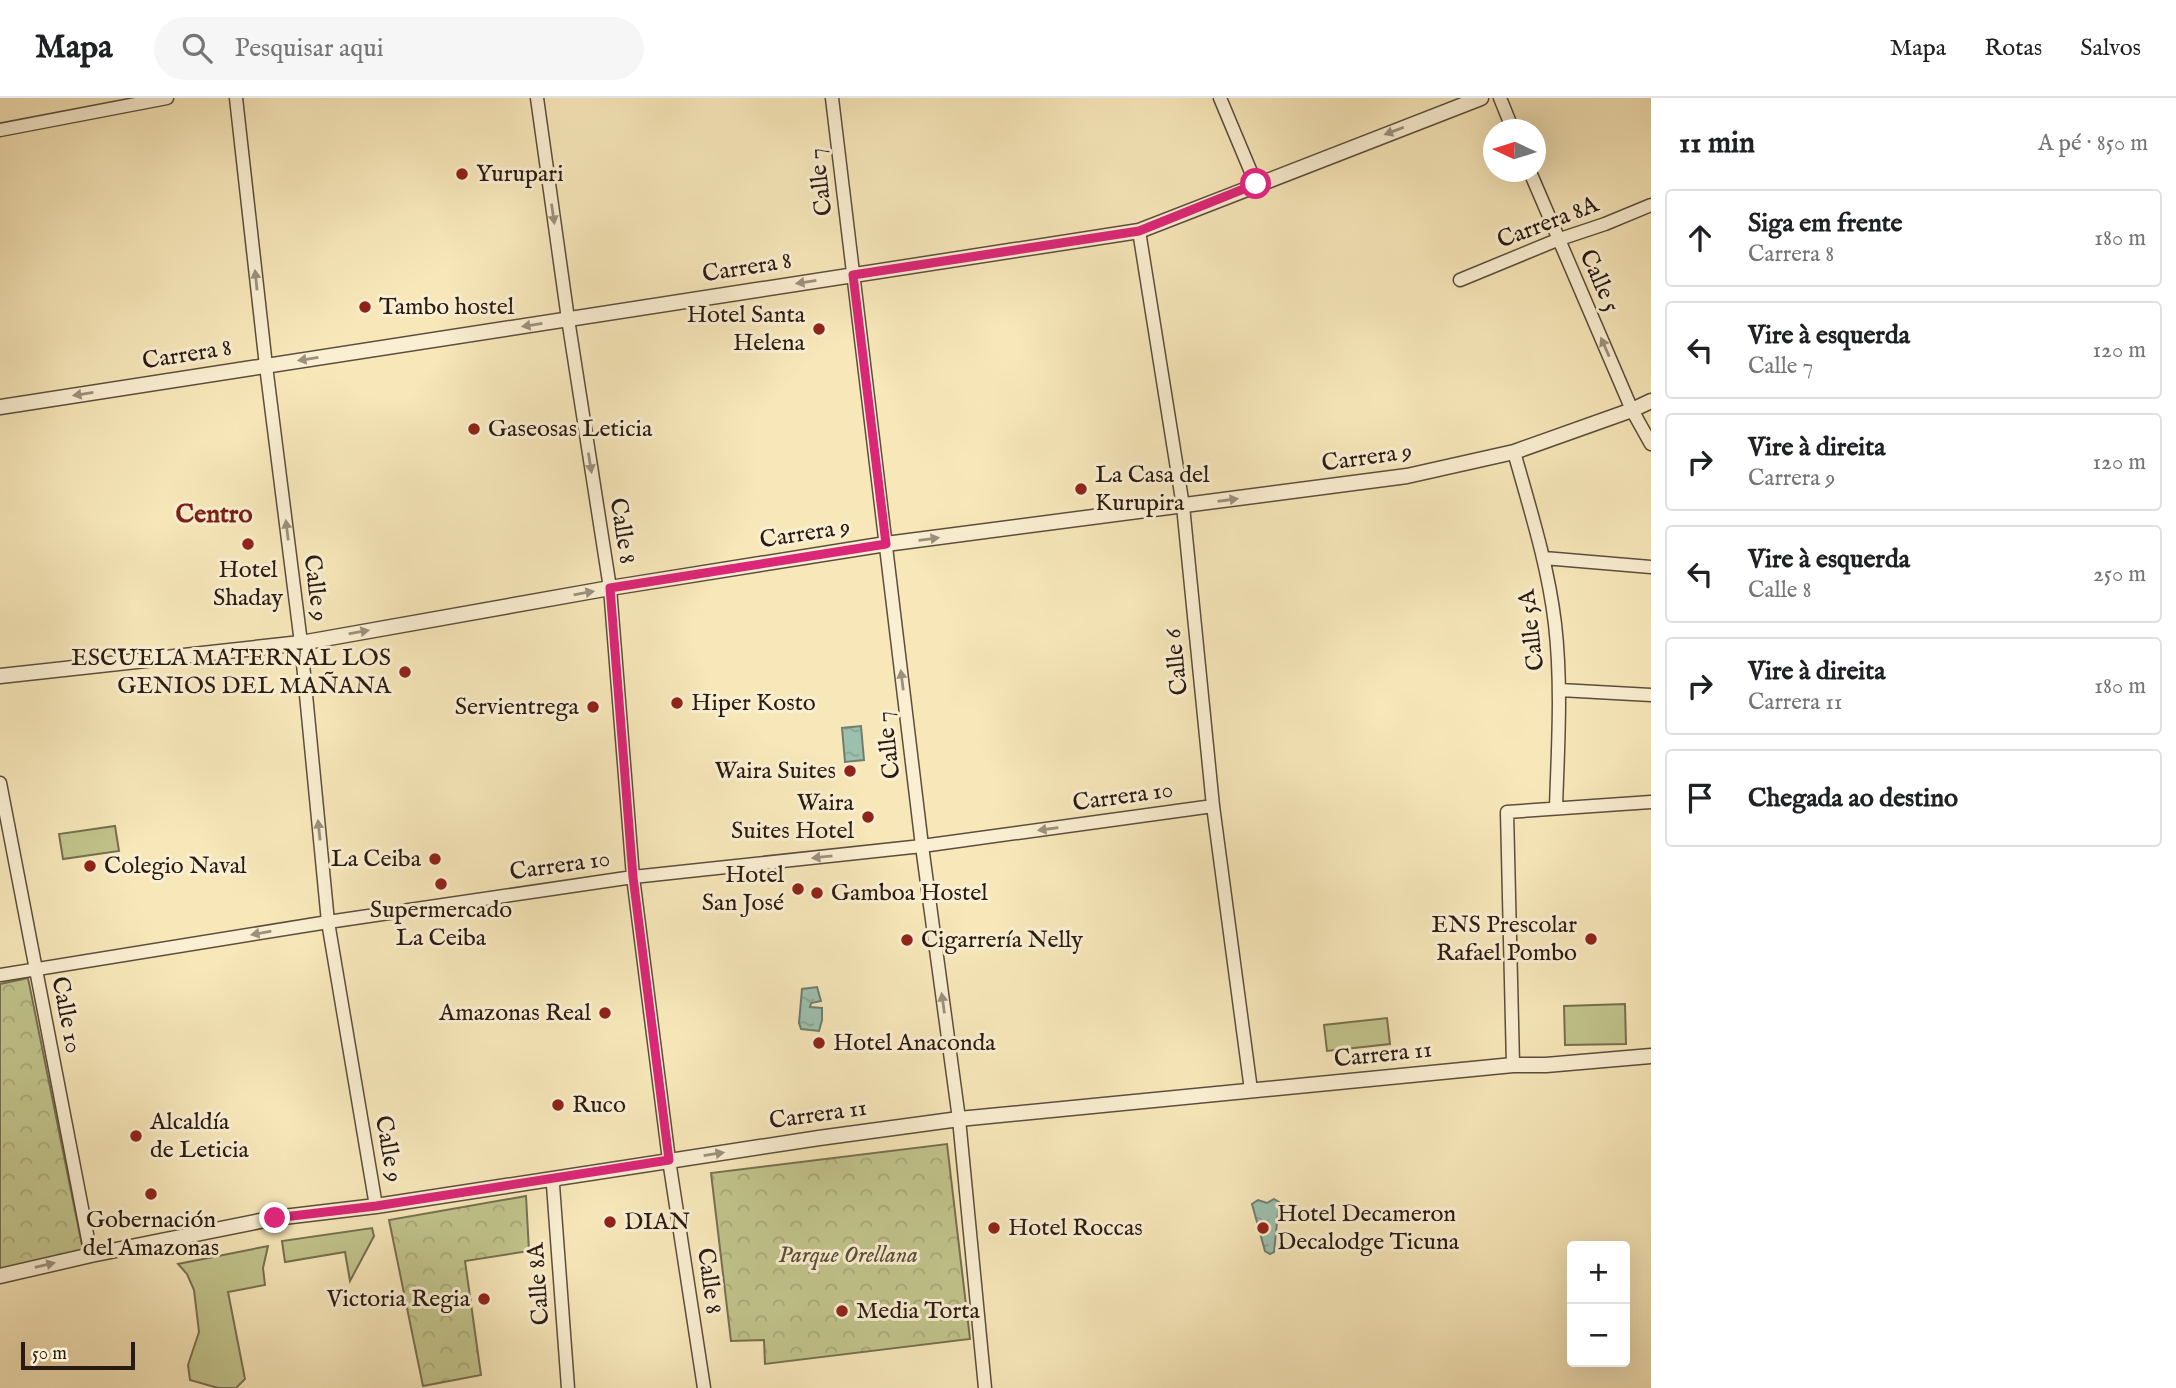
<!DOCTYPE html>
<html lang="pt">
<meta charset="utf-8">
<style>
:root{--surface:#fff;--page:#f6f6f6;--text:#202124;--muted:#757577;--line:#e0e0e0}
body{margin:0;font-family:"IM FELL English",serif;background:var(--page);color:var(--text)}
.controls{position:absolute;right:21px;bottom:21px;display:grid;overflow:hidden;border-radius:7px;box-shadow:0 7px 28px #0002}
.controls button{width:63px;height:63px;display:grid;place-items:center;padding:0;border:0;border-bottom:2px solid var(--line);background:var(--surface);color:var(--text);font:35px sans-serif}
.compass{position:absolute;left:1483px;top:21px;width:63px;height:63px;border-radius:50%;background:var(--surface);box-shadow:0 7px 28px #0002;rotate:274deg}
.scale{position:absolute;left:21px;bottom:18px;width:114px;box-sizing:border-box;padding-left:7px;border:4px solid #291b13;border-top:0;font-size:19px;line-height:24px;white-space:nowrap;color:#291b13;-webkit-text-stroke:5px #faefd2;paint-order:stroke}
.stop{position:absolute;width:21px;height:21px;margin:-16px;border:5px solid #db2777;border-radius:50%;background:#fff}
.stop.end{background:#db2777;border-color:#fff;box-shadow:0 2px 7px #0008}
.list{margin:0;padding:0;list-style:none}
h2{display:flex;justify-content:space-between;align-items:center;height:91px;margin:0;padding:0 28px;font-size:30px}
h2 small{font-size:23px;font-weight:400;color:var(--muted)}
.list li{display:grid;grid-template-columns:46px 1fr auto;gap:21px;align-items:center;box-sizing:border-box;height:98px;margin:0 14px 14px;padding:0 14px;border:2px solid var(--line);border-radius:7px}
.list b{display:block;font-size:26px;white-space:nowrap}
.list p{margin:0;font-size:23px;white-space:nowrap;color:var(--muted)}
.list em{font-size:23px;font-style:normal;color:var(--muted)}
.icon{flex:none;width:38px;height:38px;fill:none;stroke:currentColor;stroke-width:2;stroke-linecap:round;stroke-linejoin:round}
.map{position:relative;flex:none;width:1651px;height:1290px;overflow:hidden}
header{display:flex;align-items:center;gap:42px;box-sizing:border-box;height:98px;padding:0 35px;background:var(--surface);border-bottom:2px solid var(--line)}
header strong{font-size:33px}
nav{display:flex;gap:38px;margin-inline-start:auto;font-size:24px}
.search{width:490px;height:63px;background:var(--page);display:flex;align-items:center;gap:18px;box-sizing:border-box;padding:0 24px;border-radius:38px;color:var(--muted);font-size:26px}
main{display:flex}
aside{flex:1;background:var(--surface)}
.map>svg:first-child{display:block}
.forest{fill:url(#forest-crowns);stroke:#767050;stroke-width:2}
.garden{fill:#c2c48c;stroke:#767050;stroke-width:2}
.water{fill:url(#water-ripples);stroke:#6f7e70;stroke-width:2}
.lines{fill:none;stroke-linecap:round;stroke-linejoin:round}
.minor-casing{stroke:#5c4e3c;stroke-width:15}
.tertiary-casing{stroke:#5c4e3c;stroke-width:17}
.minor{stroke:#faefd2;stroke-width:12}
.tertiary{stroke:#faefd2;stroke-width:14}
.oneway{fill:#9c907c}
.route{stroke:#db2777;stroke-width:9}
.poi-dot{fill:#8f2418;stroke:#faefd2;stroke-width:2.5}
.labels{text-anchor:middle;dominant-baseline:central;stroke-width:6;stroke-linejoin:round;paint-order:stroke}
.poi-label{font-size:24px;fill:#291b13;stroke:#faefd2;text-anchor:start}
.street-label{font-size:24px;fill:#291b13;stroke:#faefd2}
.park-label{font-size:24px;font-style:italic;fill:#574e37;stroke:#faefd2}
.neighbourhood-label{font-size:26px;font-weight:bold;fill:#7a1f14;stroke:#faefd2}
</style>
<header>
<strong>Mapa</strong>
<div class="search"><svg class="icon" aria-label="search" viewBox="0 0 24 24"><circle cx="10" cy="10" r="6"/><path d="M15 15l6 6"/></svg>Pesquisar aqui</div>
<nav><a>Mapa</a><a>Rotas</a><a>Salvos</a></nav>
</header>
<main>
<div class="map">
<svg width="1651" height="1290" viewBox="0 0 1651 1290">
<defs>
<pattern id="forest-crowns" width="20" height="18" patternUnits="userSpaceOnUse" patternTransform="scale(1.75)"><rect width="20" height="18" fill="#c2c48c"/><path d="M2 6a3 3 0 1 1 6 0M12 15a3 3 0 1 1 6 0" fill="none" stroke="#a7a878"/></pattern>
<pattern id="water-ripples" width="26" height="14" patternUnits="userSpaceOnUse" patternTransform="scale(1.75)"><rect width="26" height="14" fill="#9dc0ae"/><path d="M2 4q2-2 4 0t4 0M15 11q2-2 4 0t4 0" fill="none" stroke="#87a495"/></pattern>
</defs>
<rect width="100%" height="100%" fill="#f7e7b9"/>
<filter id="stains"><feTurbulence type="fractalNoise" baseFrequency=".00286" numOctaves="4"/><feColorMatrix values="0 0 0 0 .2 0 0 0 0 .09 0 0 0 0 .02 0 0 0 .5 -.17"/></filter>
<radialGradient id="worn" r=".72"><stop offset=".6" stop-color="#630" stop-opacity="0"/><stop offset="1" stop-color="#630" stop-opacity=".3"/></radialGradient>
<path class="forest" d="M28 880 83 1152 0 1173V886Z
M947 1046 970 1241 765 1266 764 1242 731 1243 711 1075Z
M526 1098 529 1153 465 1163 481 1277 423 1288 389 1122Z"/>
<path class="garden" d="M115 728 119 753 63 761 59 736Z
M1625 906 1626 946 1565 947 1564 908Z
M1387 920 1390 946 1327 953 1324 927Z
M372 1130 374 1138 350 1183 345 1154 285 1164 282 1143Z
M268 1148 263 1170 265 1187 228 1194 245 1281 236 1290H218L190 1282 188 1267 199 1234 194 1192 187 1176 178 1166Z"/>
<path class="water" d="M861 628 864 662 845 664 842 630Z
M817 889 821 903 811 905 810 909 822 910V922L819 933 801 931 799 925 802 891Z
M1274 1101 1279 1104 1274 1154 1270 1156 1265 1153 1252 1106 1258 1102 1267 1105Z"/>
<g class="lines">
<defs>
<path id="minor" d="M236 0 266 268 301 545 328 824 376 1108
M537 0 568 221 610 490 633 779 669 1062 704 1290
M832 0 922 748 959 1021 985 1290
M1220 0 1256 86
M1500 0 1513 32
M0 32 167 0
M1530 74 1632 312 1651 346
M1139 133 1183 408 1213 708 1251 992
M1460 182 1557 142 1605 126 1651 107
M1514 354C1530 411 1548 467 1555 526 1562 587 1558 648 1556 709
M1544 460 1651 469
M1560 592 1651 597
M0 685 91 1157
M0 877 328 824 633 779 922 748 1213 708
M1513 967 1507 714 1651 704
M556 1080 553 1087 568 1290"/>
<path id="tertiary" d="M0 309 1139 133 1481 0
M0 578 301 545 610 490 886 446 1407 378 1514 354 1632 312 1651 303
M0 1178 91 1157 275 1120 376 1108 819 1040 959 1021 1513 967H1546L1651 958"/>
</defs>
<use href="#minor" class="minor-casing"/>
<use href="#tertiary" class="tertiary-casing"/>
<use href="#minor" class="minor"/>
<use href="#tertiary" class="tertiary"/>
</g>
<defs><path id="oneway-solid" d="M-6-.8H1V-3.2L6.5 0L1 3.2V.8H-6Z" transform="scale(1.75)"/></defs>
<g class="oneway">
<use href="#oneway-solid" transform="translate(1394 33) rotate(159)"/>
<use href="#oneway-solid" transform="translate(553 116) rotate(82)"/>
<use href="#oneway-solid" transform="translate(256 182) rotate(-96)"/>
<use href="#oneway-solid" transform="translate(806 184) rotate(171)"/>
<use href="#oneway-solid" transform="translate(532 227) rotate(171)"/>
<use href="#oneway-solid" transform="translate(1605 249) rotate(-114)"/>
<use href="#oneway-solid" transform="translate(308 261) rotate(171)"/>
<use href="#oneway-solid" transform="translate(83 296) rotate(171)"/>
<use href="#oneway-solid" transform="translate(590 365) rotate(81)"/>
<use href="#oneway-solid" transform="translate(1228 402) rotate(-8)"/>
<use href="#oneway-solid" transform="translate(287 432) rotate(-97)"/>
<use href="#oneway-solid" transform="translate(929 441) rotate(-7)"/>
<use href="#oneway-solid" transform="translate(584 495) rotate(-10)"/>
<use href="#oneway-solid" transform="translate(359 534) rotate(-10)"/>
<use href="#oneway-solid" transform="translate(902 582) rotate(-97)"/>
<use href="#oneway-solid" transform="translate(1048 731) rotate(172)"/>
<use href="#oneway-solid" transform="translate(319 732) rotate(-96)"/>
<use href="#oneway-solid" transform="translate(822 759) rotate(174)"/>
<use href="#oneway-solid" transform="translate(261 835) rotate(170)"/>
<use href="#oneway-solid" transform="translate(943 905) rotate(-98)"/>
<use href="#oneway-solid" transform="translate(714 1056) rotate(-9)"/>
<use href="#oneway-solid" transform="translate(45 1167) rotate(-13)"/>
</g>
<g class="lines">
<path class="route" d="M275 1120 376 1108 669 1062 633 779 610 490 886 446 853 177 1139 133 1256 86"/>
</g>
<g class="poi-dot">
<circle cx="462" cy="76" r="7"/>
<circle cx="365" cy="209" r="7"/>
<circle cx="819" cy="231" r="7"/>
<circle cx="474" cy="331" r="7"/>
<circle cx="1081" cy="391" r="7"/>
<circle cx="248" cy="446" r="7"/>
<circle cx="405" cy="574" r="7"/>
<circle cx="677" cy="605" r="7"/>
<circle cx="593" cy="609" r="7"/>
<circle cx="850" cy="673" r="7"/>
<circle cx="868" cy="719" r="7"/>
<circle cx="435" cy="761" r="7"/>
<circle cx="90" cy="768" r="7"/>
<circle cx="441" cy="786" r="7"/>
<circle cx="798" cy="791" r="7"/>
<circle cx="817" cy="795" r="7"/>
<circle cx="1591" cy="841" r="7"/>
<circle cx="907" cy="842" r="7"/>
<circle cx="605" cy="915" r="7"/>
<circle cx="819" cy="945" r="7"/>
<circle cx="558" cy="1007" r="7"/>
<circle cx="136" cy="1038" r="7"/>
<circle cx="151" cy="1096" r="7"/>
<circle cx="610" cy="1124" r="7"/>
<circle cx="994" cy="1130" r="7"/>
<circle cx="1263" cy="1130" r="7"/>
<circle cx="484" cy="1201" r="7"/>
<circle cx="842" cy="1213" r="7"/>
</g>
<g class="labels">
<g class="poi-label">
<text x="476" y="76">Yurupari</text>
<text x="379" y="209">Tambo hostel</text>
<text x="805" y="217" text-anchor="end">Hotel Santa<tspan x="805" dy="28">Helena</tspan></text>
<text x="488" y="331">Gaseosas Leticia</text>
<text x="1095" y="377">La Casa del<tspan x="1095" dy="28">Kurupira</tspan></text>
<text x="248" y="472" text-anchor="middle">Hotel<tspan x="248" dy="28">Shaday</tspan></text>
<text x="391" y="560" text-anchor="end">ESCUELA MATERNAL LOS<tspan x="391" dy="28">GENIOS DEL MAÑANA</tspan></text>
<text x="691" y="605">Hiper Kosto</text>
<text x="579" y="609" text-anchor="end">Servientrega</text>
<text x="836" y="673" text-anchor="end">Waira Suites</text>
<text x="854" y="705" text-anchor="end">Waira<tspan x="854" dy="28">Suites Hotel</tspan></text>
<text x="421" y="761" text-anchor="end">La Ceiba</text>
<text x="104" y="768">Colegio Naval</text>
<text x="784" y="777" text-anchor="end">Hotel<tspan x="784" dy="28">San José</tspan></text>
<text x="831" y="795">Gamboa Hostel</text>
<text x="441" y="812" text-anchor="middle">Supermercado<tspan x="441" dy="28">La Ceiba</tspan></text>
<text x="1577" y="827" text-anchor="end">ENS Prescolar<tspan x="1577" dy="28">Rafael Pombo</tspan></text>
<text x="921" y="842">Cigarrería Nelly</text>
<text x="591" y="915" text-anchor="end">Amazonas Real</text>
<text x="833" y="945">Hotel Anaconda</text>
<text x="572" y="1007">Ruco</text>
<text x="150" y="1024">Alcaldía<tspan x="150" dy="28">de Leticia</tspan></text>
<text x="1277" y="1116">Hotel Decameron<tspan x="1277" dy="28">Decalodge Ticuna</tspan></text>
<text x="151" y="1122" text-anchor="middle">Gobernación<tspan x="151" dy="28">del Amazonas</tspan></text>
<text x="624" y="1124">DIAN</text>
<text x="1008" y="1130">Hotel Roccas</text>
<text x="470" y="1201" text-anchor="end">Victoria Regia</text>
<text x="856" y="1213">Media Torta</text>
</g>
<g class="street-label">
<text transform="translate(821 84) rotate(-97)">Calle 7</text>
<text transform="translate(1548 125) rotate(-21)">Carrera 8A</text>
<text transform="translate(747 170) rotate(-9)">Carrera 8</text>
<text transform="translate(1599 183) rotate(66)">Calle 5</text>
<text transform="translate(187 257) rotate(-9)">Carrera 8</text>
<text transform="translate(1367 360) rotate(-8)">Carrera 9</text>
<text transform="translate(622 433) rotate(81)">Calle 8</text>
<text transform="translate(805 436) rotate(-9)">Carrera 9</text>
<text transform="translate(315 490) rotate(83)">Calle 9</text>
<text transform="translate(1532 532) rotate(-97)">Calle 5A</text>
<text transform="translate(1177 564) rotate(-96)">Calle 6</text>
<text transform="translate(889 647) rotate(-97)">Calle 7</text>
<text transform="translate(1123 699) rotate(-8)">Carrera 10</text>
<text transform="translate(560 768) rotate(-8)">Carrera 10</text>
<text transform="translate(66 917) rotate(79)">Calle 10</text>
<text transform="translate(1383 957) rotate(-6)">Carrera 11</text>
<text transform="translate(818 1017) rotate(-8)">Carrera 11</text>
<text transform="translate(388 1051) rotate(80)">Calle 9</text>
<text transform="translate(709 1183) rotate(82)">Calle 8</text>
<text transform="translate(539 1186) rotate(-94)">Calle 8A</text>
</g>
<g class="park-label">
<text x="848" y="1157">Parque Orellana</text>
</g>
<g class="neighbourhood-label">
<text x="214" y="416">Centro</text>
</g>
</g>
<rect width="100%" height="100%" filter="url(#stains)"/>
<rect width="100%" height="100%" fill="url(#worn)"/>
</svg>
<div class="controls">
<button>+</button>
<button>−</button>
</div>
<svg class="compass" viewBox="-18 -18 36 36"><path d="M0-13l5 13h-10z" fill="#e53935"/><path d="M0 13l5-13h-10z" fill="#757577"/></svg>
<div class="scale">50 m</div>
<div class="stop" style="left:1256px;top:86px"></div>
<div class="stop end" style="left:275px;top:1120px"></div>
</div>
<aside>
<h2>11 min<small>A pé · 850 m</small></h2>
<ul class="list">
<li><svg class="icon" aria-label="ahead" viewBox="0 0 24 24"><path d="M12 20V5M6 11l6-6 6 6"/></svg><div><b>Siga em frente</b><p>Carrera 8</p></div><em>180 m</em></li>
<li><svg class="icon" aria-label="left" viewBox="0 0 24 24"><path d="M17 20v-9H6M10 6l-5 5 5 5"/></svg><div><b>Vire à esquerda</b><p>Calle 7</p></div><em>120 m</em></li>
<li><svg class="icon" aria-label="right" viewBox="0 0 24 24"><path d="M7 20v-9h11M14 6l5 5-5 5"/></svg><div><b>Vire à direita</b><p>Carrera 9</p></div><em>120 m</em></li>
<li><svg class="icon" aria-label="left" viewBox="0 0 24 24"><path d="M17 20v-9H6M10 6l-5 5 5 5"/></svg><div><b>Vire à esquerda</b><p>Calle 8</p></div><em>250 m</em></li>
<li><svg class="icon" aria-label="right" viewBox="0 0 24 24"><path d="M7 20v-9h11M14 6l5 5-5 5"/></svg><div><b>Vire à direita</b><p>Carrera 11</p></div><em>180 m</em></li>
<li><svg class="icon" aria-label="arrive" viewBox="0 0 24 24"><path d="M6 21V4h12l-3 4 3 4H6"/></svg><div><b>Chegada ao destino</b></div></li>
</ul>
</aside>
</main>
